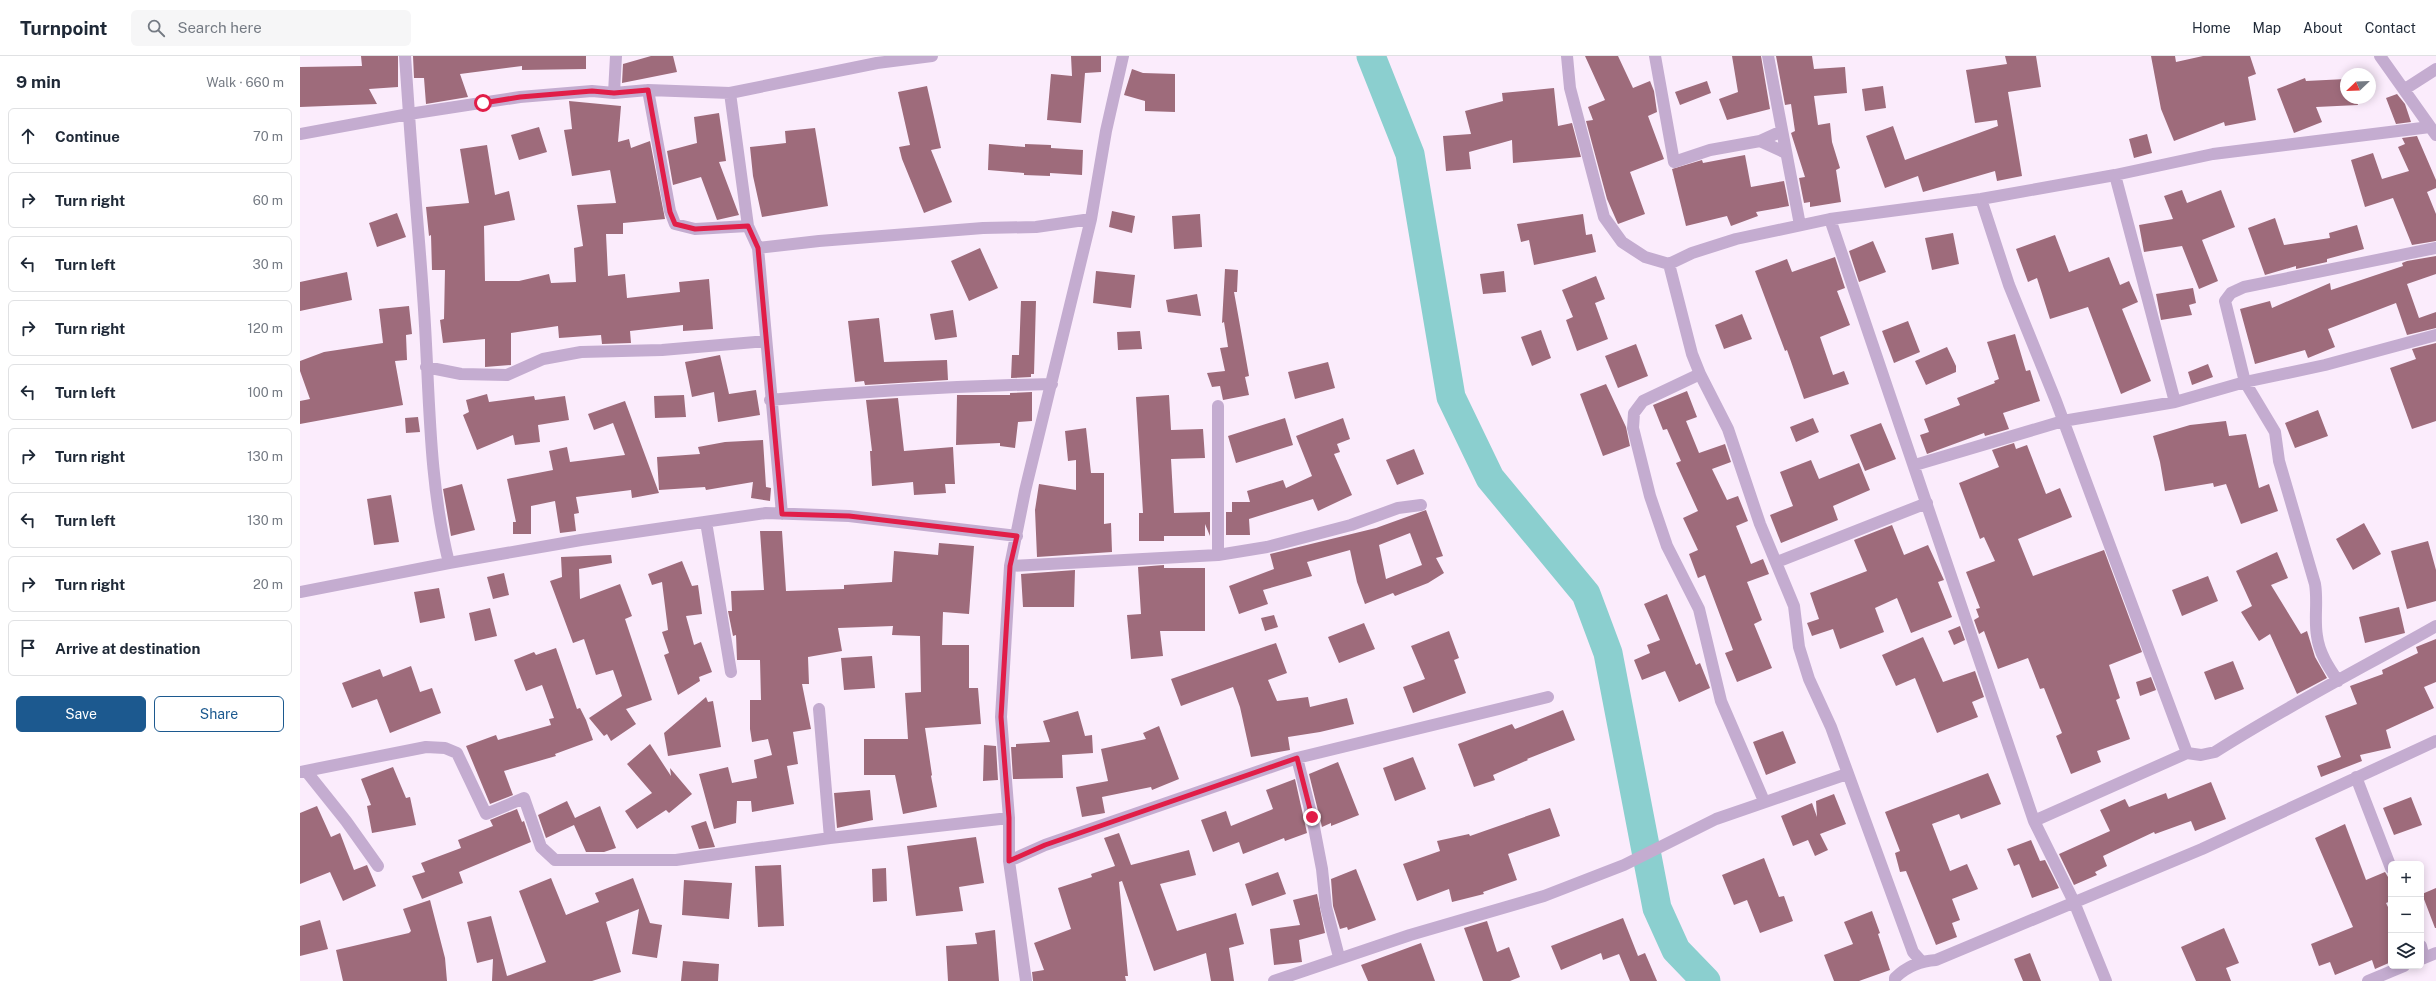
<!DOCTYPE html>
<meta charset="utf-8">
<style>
:root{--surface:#fff;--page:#f6f6f7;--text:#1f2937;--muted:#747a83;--line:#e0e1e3;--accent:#1c598f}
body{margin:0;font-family:"Public Sans",sans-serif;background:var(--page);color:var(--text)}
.controls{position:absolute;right:12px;bottom:12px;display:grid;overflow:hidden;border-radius:6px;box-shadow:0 2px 10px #0003}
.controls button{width:36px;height:36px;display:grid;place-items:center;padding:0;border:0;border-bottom:1px solid var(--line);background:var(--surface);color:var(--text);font:20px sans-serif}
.compass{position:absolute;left:2040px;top:12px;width:36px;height:36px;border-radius:50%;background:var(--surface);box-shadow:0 2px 10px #0003;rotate:247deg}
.stop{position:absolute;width:12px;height:12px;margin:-9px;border:3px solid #e11d48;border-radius:50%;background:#fff}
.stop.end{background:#e11d48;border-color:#fff;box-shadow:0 1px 4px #0008}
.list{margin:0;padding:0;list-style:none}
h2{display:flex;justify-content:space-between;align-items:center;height:52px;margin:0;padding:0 16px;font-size:17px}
h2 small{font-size:13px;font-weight:400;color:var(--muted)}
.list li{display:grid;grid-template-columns:26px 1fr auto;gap:12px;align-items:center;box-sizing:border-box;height:56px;margin:0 8px 8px;padding:0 8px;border:1px solid var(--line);border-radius:6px}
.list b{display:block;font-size:15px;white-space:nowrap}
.list em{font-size:13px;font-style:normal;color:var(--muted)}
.actions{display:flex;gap:8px;padding:12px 16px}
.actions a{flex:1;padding:9px 0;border:1px solid var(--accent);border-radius:6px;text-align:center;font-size:14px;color:var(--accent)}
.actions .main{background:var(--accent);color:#fff}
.icon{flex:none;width:22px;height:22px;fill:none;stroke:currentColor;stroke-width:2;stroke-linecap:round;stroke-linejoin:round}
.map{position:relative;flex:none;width:2136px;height:925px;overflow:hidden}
header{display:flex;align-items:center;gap:24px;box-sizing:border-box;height:56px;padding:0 20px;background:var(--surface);border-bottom:1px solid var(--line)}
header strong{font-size:19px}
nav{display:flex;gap:22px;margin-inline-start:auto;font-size:14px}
.search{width:280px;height:36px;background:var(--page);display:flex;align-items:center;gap:10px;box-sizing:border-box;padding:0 14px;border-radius:6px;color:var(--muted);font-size:15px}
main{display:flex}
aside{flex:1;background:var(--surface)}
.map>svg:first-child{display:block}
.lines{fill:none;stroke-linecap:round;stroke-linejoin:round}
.river{stroke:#8bcfcf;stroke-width:29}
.building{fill:#9e6b7b;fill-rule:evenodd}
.street{stroke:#c4acd0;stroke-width:12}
.route{stroke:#e11d48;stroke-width:5}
</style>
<header>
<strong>Turnpoint</strong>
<div class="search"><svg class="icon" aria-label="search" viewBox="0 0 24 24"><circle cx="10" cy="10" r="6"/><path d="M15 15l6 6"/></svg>Search here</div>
<nav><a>Home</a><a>Map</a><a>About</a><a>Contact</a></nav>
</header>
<main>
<aside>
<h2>9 min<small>Walk · 660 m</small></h2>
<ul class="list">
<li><svg class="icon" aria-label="ahead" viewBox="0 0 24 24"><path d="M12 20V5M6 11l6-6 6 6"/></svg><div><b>Continue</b></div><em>70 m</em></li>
<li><svg class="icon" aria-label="right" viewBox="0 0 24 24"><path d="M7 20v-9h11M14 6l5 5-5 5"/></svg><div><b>Turn right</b></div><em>60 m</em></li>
<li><svg class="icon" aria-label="left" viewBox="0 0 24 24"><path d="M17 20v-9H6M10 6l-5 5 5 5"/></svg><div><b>Turn left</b></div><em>30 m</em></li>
<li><svg class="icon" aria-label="right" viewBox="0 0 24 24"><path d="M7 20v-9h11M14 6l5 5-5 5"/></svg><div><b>Turn right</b></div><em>120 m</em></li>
<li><svg class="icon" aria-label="left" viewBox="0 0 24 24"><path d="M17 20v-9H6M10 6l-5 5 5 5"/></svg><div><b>Turn left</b></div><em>100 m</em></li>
<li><svg class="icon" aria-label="right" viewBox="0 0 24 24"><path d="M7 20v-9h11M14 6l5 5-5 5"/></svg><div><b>Turn right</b></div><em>130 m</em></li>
<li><svg class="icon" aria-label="left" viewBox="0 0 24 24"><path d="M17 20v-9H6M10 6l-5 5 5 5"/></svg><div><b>Turn left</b></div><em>130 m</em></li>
<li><svg class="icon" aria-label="right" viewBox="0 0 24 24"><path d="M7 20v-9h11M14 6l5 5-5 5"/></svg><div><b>Turn right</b></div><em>20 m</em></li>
<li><svg class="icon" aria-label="arrive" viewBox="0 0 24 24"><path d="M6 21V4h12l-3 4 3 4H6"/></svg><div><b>Arrive at destination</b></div></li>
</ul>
<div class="actions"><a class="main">Save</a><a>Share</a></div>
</aside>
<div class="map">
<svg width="2136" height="925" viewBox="0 0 2136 925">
<rect width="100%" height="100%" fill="#fbecfc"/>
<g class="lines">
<path class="river" d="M1071 0 1110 98 1151 341 1190 422 1286 538 1308 597 1357 852 1376 894 1406 925"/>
</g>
<path class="building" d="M61 0H98V31L69 33 77 48 0 51V11L62 10Z
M113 0H286V13L222 14V10L160 18 168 41 126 48 124 22H114Z
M351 0H373L377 16 322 27 323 8Z
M771 0H801V16L785 17 781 67 747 64 751 18 772 20Z
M1285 0H1318L1333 32 1350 25 1354 35 1357 56 1348 60 1364 103 1330 116 1345 158 1318 168 1307 143 1286 65 1293 64 1288 51 1305 44Z
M1432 0H1461L1470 53 1427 64 1419 43 1438 36Z
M1476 0H1512L1514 13 1545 11 1547 37 1514 40 1518 69 1530 67 1532 86 1540 112 1536 114 1541 146 1510 151V146L1504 147 1499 122 1505 121 1491 77 1495 75 1491 48 1485 49Z
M1705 0H1736L1741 31 1708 36 1722 120 1697 125 1695 115 1623 136 1618 120 1585 132 1566 80 1593 70 1605 104 1698 70 1697 64 1675 67 1666 14 1707 8Z
M1851 0H1875L1876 6 1903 0H1950L1956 18 1948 21 1956 64 1925 70 1924 66 1874 85 1861 53Z
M832 13 843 17 875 18V56L845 55V45L824 39Z
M2005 22 2006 25 2046 23V42H2056L2058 49 2016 51 2022 66 1994 77 1977 33Z
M1407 25 1411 37 1380 49 1375 36Z
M627 30 641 92 631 94 652 146 624 157 602 103 599 91 610 89 598 36Z
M1583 30 1586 52 1565 55 1562 33Z
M1254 32 1258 70 1272 67 1281 101 1213 107 1212 84 1169 96 1171 113 1146 115 1143 80 1171 78 1165 55 1203 45 1202 37Z
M2097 38 2105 48 2111 66 2096 68 2086 42Z
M269 45 321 50 318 86 329 83 331 92 350 85 365 163 323 167V178H306L308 220 325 218 327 242 380 236 379 226 409 223 413 273 383 275V269L330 275 331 287 302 288 301 279 259 282 258 270 211 277V309L185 311V283L143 287 140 264 144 263 145 214H132L131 179 129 180 126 151 169 147 160 93 187 89 195 139 209 135 215 164 184 170 185 225H219L249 218 251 227 276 226 274 192 283 190 277 149 316 147 310 114 272 120 264 74 272 73Z
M419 57 426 105 419 106 439 159 417 164 401 121 373 129 367 95 397 87 394 61Z
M239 71 247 96 219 104 211 79Z
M515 72 528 150 462 161 453 120 450 91 486 87 485 75Z
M1847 78 1852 97 1834 102 1829 83Z
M2117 80 2136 124V132L2127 136 2136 158V185L2112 189 2093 142 2065 151 2051 104 2073 97 2082 123 2109 115 2098 91 2105 88 2102 82Z
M689 88 725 91V88L751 89V92L783 94 782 119 750 117V120L724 119V117L688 114Z
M1445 99 1451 131 1484 125 1489 150 1456 156 1458 160 1431 170 1427 160 1386 170 1372 113 1402 104 1403 107Z
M1882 134 1887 147 1921 134 1935 171 1902 184 1918 225 1899 233 1882 190 1844 196 1839 169 1873 163 1864 140Z
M812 155 835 160 832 177 809 171Z
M97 157 106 181 77 191 69 167Z
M900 158 902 191 874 193 872 160Z
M1283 158 1286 179 1292 178 1296 196 1234 209 1229 184 1221 186 1217 168Z
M1975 162 1984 189 2030 182 2029 177 2057 169 2064 193 2027 203V206L1996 213V210L1965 219 1948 172Z
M1653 177 1659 208 1632 214 1625 182Z
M1755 179 1769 216 1809 201 1820 229 1829 225 1838 246 1822 253 1851 325 1821 338 1788 251 1750 263 1737 222 1728 226 1716 193Z
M1573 185 1586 216 1559 226 1549 195Z
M680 192 698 232 669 245 651 205Z
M2136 200V218L2107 228 2119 262 2136 256V272L2107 279 2096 247 2028 273 2035 291 2008 302 2005 294 1955 308 1940 253 1970 245 1972 252 2030 227 2031 234 2103 210 2102 207 2107 205Z
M1535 201 1545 232 1537 235 1550 269 1520 281 1533 319 1544 315 1549 328 1504 343 1487 294 1485 295 1455 215 1487 203 1492 216Z
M925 213 938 214 937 236H934L949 320 945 321 949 339 923 344 920 330 912 331 907 317 925 315 920 292 928 291 924 266 922 267Z
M796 215 835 219 831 252 793 247Z
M1204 215 1206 236 1183 238 1180 218Z
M47 216 52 244 0 255V226Z
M1296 220 1305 243 1295 247 1308 283 1277 295 1266 264 1273 261 1262 234Z
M1893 232 1896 247 1889 249 1892 259 1861 264 1856 238Z
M897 238 901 260 868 256 866 244Z
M721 245H736L734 318H731V321L711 322 712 299H719Z
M109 250 112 278 106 279 107 304 95 305 103 349 0 368V345L10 343 0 315V305L24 296 83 287 79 253Z
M653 254 657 281 635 284 630 258Z
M1442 258 1452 283 1424 293 1415 269Z
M579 262 584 306 647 304 648 324 565 329 564 325 555 326 548 265Z
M1608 265 1620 296 1594 307 1582 275Z
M1241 274 1251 302 1232 310 1221 281Z
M840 275 842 293 818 294 817 276Z
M1715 278 1726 315 1730 314 1740 345 1703 357 1709 373 1685 380 1684 377 1627 398 1620 379 1629 376 1624 363 1660 349 1657 342 1695 327 1694 325 1699 323 1687 286Z
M2136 287V365L2112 373 2090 312 2116 303 2112 293Z
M1336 288 1348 320 1318 332 1305 300Z
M1647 291 1656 310V316L1626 329 1615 305Z
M420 299 429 338 456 334 460 359 418 366 414 336 392 341 385 306Z
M1028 306 1035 332 995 343 988 316Z
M1908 308 1913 321 1892 329 1888 316Z
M1306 328 1326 371 1330 390 1303 400 1280 338Z
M1387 335 1397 361 1386 365 1399 397 1425 388 1431 406 1412 413 1427 444 1438 440 1448 465 1436 470 1451 508 1463 503 1469 518 1447 526 1462 564 1454 568 1472 612 1437 626 1425 597 1433 594 1405 519 1398 522 1389 498 1398 494 1383 462 1398 455 1376 407 1381 405 1367 373 1363 374 1353 349Z
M732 336V365L718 366 715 392 700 390V387L656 389 657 339H710V337Z
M187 338 189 346 234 340 235 344 265 340 269 364 238 369 240 386 215 389 213 379 177 394 163 359 169 356 166 344Z
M384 339 386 361 355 362 354 340Z
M869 339 871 374 903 373 905 402 871 403 874 457 910 456V480L905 468V480H864V485H839V457H843L836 341Z
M598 342 604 395 653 391 655 428H645L646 437 614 439 613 426 572 430 570 395H572L566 344Z
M325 345 359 437 332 442 331 434 276 441 279 457 274 458 276 475 260 477 255 445 231 450V478H213V466H216L207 423 253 414 249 395 267 391 270 406 325 399 313 367 294 374 288 358Z
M2018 354 2028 380 1995 392 1985 367Z
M118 361 120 376 106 377 105 362Z
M985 362 993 389 936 407 928 380Z
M1043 362 1050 383 1037 388 1040 396 1034 398 1052 439 1018 455 1013 443 949 463 950 479H926V456H932V446H950L947 435 983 424 986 432 1012 420 996 380Z
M1513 362 1519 376 1496 386 1490 371Z
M1926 365 1929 380 1946 378 1959 432 1969 428 1978 455 1941 468 1926 428 1914 431 1913 427 1865 435 1860 406 1853 380 1890 369Z
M1581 367 1596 403 1565 415 1550 379Z
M786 372 791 417H804V468L811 467 812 496 737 501 735 454 739 428 776 434V404L768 405 765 375Z
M463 384 466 431 471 432 470 445 451 442 453 426 406 434 405 431 359 434 357 401 400 398 398 391 425 386Z
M1714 387 1716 393 1727 389 1746 438 1760 432 1772 461 1718 483 1733 520 1804 494 1842 596 1809 609 1820 642 1816 644 1830 683 1797 695 1801 706 1771 718 1756 680 1762 677 1744 632 1740 633 1728 602 1698 613 1684 575 1679 578 1674 564 1679 561 1676 553 1680 552 1666 516 1695 505 1684 481 1680 483 1659 427 1699 411 1692 394Z
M1114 393 1124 418 1097 429 1086 404Z
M1511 404 1519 423 1559 407 1570 434 1533 450 1538 464 1481 487 1470 459 1493 450 1480 416Z
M162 428 175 474 151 480 143 433Z
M91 439 99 486 74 489 67 443Z
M1126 454 1143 500 1136 502 1144 517 1128 527 1095 540 1093 537 1065 548 1057 526 1050 494 1007 506 1012 520 963 534 968 548 939 558 929 530 974 513 970 498 1076 472ZM1110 477 1122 509 1086 523 1079 489Z
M2064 467 2081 498 2053 514 2036 483Z
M1592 469 1604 499 1628 489 1644 524 1638 526 1652 561 1611 577 1597 542 1575 552 1584 576 1540 593 1533 573 1512 580 1507 567 1519 563 1510 537 1567 515 1554 484Z
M460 475H482L486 535 544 533V529L592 526 594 495 638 499 639 487 674 490 669 558 643 556 642 589H669V632H678L681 668 625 672 632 719 631 720 637 751 603 758 595 719H564V683H608L605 637 621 636 620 580 592 579 593 570 538 572 542 595 508 601 509 628H502L511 673 493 676 498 708 487 710 494 748 452 756 451 745H437L436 767 414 773 399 718 428 711 432 727 457 722 454 704 472 699 468 683 452 686 450 673V644H461L460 604H437L436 579 433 580 428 555H432L431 535 464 534Z
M2128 485 2136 514V545L2107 553 2091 495Z
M1977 496 1988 522 1971 529 2001 578 2007 575 2015 601 2027 622 1997 638 1970 578 1959 585 1941 556 1952 550 1936 515Z
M311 499 312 507 279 513 280 543 320 528 332 560 325 563 352 644 326 653 336 668 311 685 307 678 304 680 289 662 322 640 313 614 296 619 284 583 273 587 250 525 262 521 261 501Z
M382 505 392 530 398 529 402 558 386 560 394 589 401 586 412 616 399 621 400 625 378 639 364 599 369 597 362 576 368 574 362 526 352 529 348 518Z
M864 509V512H905V575H860L863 600 831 603 827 559 841 558 838 511Z
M775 514 774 551H723L721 518Z
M204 517 209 539 193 543 187 521Z
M1908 520 1918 545 1882 560 1872 534Z
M139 532 145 562 120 567 114 536Z
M1367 538 1396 609 1400 607 1410 632 1379 646 1365 615 1342 624 1334 604 1350 597 1347 589 1360 584 1344 548Z
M2099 551 2105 577 2065 587 2059 561Z
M190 552 197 580 175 585 169 557Z
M974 559 978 571 965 575 961 562Z
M1064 567 1075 593 1039 607 1028 581Z
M1660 570 1665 584 1654 589 1648 575Z
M1149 575 1159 602 1154 604 1166 637 1113 657 1103 631 1125 623 1111 590Z
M1623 581 1643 626 1675 615 1684 641 1672 646 1678 661 1637 677 1615 622 1596 630 1582 599Z
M2136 583V626L2124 631 2134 652 2086 674 2091 692 2060 699 2062 705 2021 721 2017 710 2041 701 2025 660 2057 648 2050 630 2083 618 2082 614 2118 597 2116 591Z
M976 587 987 617 968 624 977 645 1008 641 1010 651 1047 642 1054 668 1020 676 988 681 990 694 951 701 940 651 933 631 881 650 871 623Z
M256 592 277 653 280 652 286 664 293 684 255 698 256 700 204 715 213 739 190 748 166 690 196 679 198 684 251 669 249 663 254 662 242 629 226 635 214 604 234 596 236 599Z
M572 600 575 632 544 634 541 602Z
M1933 605 1944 633 1915 644 1904 616Z
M111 610 120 636 132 632 141 657 90 677 77 643 52 652 42 627 80 613 83 621Z
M1851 621 1856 634 1840 640 1836 626Z
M406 641 408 646 413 645 421 691 368 700 364 677Z
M1263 654 1275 684 1227 703 1228 704 1193 719 1195 724 1174 731 1158 688 1212 668 1215 673Z
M778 655 785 680 792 679 793 697 762 699 763 722 713 723 711 691H716V688L750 686 743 665Z
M859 670 879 723 852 734 851 731 802 741 805 757 782 761 776 731 808 725 801 693 846 683 843 677Z
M1483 675 1496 707 1466 719 1453 686Z
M350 688 371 720 370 712 392 738 369 757 366 754 337 773 325 755 352 737 327 708Z
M684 689 696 690 698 724 683 725Z
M1113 701 1126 733 1095 745 1083 712Z
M1038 706 1059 759 1031 770V767L1022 771 1009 718Z
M93 711 106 742 110 741 116 769 72 777 67 750 71 749 61 723Z
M1688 717 1701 748 1661 763 1659 758 1632 768 1650 815 1667 808 1678 833 1652 843 1660 864 1652 867 1657 881 1636 889 1606 815 1600 816 1595 797 1600 795 1585 756Z
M995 723 1007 777 985 785 984 782 943 798 939 786 913 796 901 764 926 755 931 770 973 753 966 734Z
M1911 726 1926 763 1895 775 1891 765 1855 778 1854 776 1803 800 1807 810 1795 816 1797 819 1774 829 1759 798 1810 775 1800 754 1825 743 1829 751 1866 737 1868 743Z
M570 734 573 764 537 772 534 737Z
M1534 738 1546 768 1520 778 1528 794 1515 800 1508 784 1493 790 1481 760 1512 747 1517 761 1516 745Z
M2111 741 2122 769 2094 779 2083 752Z
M267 745 275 762 300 750 316 792 304 796H286L274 769 246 782 238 759Z
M17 750 31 781 40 777 54 814 67 809 76 830 43 845 30 816 0 828V757Z
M1250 752 1260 780 1208 798 1217 824 1183 836 1184 838 1152 846 1149 833 1117 845 1103 808 1140 795 1137 785 1169 778 1170 780Z
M217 753 222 766 224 765 231 786 159 816 163 827 122 843 112 820 125 816 121 807 161 792 158 784 193 770 190 764Z
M406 765 415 791 399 793 391 770Z
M2045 768 2066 824 2085 816 2091 826V845L2086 847 2091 857V906L2075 913 2072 904 2035 919 2030 906 2019 910 2011 888 2053 871 2015 782Z
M819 777 831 809 889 794 896 819 860 828 877 875 936 857 944 888 929 892 934 925H911L906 897 854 915 822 825 819 826 828 920H825L826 925H733L732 916 744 914 734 887 771 873 758 832 792 821 791 818 815 810 804 782Z
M676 781 684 827 659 831 663 855 616 860 607 790Z
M1731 784 1740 805 1745 804 1759 832 1732 842 1719 808 1714 810 1707 793Z
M1464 802 1479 841 1484 840 1493 865 1460 877 1447 844 1434 849 1422 819Z
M481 809 484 870 458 871 455 810Z
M586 812 587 845 573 846 572 813Z
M1056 813 1076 864 1048 874 1047 871 1040 873 1033 850 1031 823Z
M978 816 986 838 952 850 945 828Z
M251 822 266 859 299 846 295 837 333 822 350 867 362 869 357 902 332 898 339 853 306 866 321 916 292 925H192L193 903 177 907 167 866 191 860 207 920 246 906 219 835Z
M384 824 432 827 429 863 382 859Z
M2136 832V872H2135L2122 838Z
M1017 838 1025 877 999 884 1002 906 974 909 970 873 1000 869 993 844Z
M130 844 145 902 147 925H43L36 894 109 877 111 875 103 853Z
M1572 855 1580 877 1578 878 1590 914 1559 925H1534L1524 899 1553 888 1544 866Z
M1323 862 1338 900 1345 897 1357 925H1330L1319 898 1303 904 1301 897 1261 914 1251 890Z
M20 864 28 893 0 900V870Z
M1187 865 1197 896 1209 891 1220 921 1210 925H1183L1164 872Z
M1924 872 1939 907 1926 912 1931 925H1896L1881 891Z
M695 874 699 925H648L646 890 677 888 675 877Z
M1121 887 1135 925H1068L1061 909Z
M1730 897 1741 925H1723L1714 903Z
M383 905 419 908 418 925H381Z"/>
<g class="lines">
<path class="street" d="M105 0 109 58 220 41 292 35 314 37 316 0
M1267 0 1270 32 1304 161 1322 186 1345 201 1369 208 1392 197 1436 183 1530 163 1681 143 1815 119 1913 98 2130 71
M1355 0 1374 106 1410 94 1460 85 1482 75
M1468 0 1500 169
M2080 0 2136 79
M2105 33 2136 13
M348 34 370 155 375 168 395 173 448 170
M314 37 348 34 430 37 577 7 632 0
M430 37 448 170 458 192 482 458
M0 78 109 58C113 119 119 179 123 239 130 329 127 419 149 507L281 484 466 457 549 460 717 480
M1460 85 1486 97
M1815 119 1875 346
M1681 143 1709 229 1756 345 1887 697
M1530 163 1734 765 1774 846 1806 925
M458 192 519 185 683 172 736 171 791 163
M1369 208 1392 298 1400 318 1428 373 1460 468 1494 550 1499 591 1509 623 1531 671 1613 896 1621 905
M126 311 161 318 207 319 243 303 281 296 362 294 466 285
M1400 318 1343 345 1334 357 1333 372 1350 440 1367 490 1399 553 1421 645 1464 745
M470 344C564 335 658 330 752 328
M918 350V499
M1615 409 1763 365 1875 346 1945 326 2025 309 2136 279
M406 466 431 616
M1477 506 1627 447
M710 510 918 499 967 491 1051 469 1098 452 1121 449
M0 536 149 507
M2038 625C2029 612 2019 597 2017 580 2014 563 2018 545 2015 528L1979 405 1975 376 1945 326 1925 245 1931 237 1944 231 2136 192
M519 653 530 782
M997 702 1012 761 1022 813 1026 851 1039 901
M6 715 46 765 78 810
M0 716 126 691 145 692 157 697 186 758 224 742 241 791 255 804H376L530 782 709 762
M2056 721 2091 812
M1734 765 1887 697 1901 699 1915 696C1987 650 2062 612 2136 570
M709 805 745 789 997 702 1248 641
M2121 890 2124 902 2121 903
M2124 902 2136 897
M726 925 709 805V762L701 661 710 510 725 435 791 163 806 75 823 0
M974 925 1110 879 1244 840 1324 809 1416 763 1547 718
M1595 925V922C1607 910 1620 905 1636 904L1902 793 2136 685
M2068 925 2104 910"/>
</g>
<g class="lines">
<path class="route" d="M183 47 220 41 292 35 314 37 348 34 370 156 375 168 395 173 448 170 458 192 482 458 549 460 717 480 710 510 701 661 709 762V805L745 789 997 702 1012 761"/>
</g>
</svg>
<div class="controls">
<button>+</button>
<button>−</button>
<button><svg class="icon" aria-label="layers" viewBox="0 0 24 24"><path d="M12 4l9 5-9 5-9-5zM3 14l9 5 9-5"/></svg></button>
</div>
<svg class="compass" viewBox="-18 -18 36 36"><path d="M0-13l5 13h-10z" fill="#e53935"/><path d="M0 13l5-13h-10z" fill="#747a83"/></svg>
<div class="stop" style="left:183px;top:47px"></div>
<div class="stop end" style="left:1012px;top:761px"></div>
</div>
</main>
